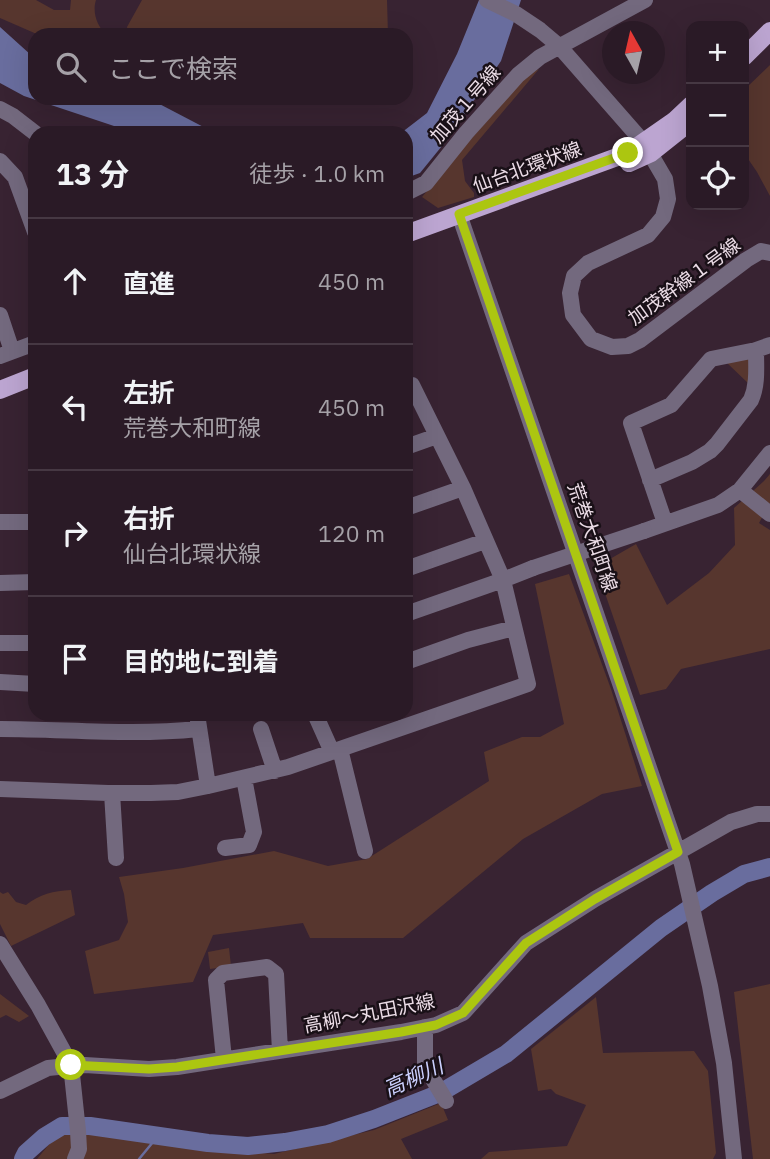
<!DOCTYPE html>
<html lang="ja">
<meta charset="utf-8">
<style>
:root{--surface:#2a1a26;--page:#32232e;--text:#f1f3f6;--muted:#a5a1a7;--line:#463843}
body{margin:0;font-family:"IBM Plex Sans","Noto Sans JP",sans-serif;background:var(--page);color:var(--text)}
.controls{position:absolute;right:21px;top:21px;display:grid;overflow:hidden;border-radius:14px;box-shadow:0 7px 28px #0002}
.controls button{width:63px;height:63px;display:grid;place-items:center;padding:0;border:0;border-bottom:2px solid var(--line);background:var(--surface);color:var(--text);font:35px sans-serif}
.compass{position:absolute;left:602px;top:21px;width:63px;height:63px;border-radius:50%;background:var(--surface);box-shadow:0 7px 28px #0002;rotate:352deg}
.stop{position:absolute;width:21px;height:21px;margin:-16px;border:5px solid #acc610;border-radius:50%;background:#fff}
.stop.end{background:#acc610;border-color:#fff;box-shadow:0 2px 7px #0008}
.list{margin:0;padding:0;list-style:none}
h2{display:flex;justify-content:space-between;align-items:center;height:91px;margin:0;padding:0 28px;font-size:30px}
h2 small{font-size:23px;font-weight:400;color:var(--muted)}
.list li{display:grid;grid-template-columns:46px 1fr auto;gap:21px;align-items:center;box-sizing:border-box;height:126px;padding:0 28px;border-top:2px solid var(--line)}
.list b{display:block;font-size:26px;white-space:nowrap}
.list p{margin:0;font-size:23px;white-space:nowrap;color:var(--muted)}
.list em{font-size:23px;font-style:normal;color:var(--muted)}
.icon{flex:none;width:38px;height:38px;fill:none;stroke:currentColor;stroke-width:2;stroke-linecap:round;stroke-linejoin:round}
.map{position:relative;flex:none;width:770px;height:1159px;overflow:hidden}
.search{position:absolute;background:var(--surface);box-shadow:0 7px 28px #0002;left:28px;top:28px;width:385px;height:77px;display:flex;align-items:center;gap:18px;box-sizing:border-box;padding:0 24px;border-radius:21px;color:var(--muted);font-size:26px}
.panel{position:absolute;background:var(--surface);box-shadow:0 7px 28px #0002;left:28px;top:126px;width:385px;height:595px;border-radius:21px}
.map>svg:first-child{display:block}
.green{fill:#57362e}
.water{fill:#696d9e}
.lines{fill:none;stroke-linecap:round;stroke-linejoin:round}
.stream{stroke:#696d9e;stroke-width:2.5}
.river{stroke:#696d9e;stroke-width:18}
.minor{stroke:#73697e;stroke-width:16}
.major{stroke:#bca5d1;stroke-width:18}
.minor-bridge{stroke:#73697e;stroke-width:16}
.route{stroke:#acc610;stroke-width:9}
.labels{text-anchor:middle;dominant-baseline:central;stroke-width:5;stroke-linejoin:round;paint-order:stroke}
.street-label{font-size:19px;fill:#ebdce6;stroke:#191017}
.water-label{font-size:21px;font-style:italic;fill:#cbd0fe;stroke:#191017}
</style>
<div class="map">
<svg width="770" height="1159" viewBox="0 0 770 1159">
<rect width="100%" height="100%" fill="#382332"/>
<path class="green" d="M0 0H36L54 10H70L71 0H96C92 12 97 27 107 35H39L0 18Z
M142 0H387L388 35H129L127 27Z
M770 65V196L757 172 744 153V90Z
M539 69 462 160 465 181 474 193V197L438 208 422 197 520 79Z
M745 358 752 362 750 385 726 362Z
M770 474V503L759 523 770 530V649L681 669 666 689 640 695 596 567 636 544 667 605 709 573 735 545 734 508 764 481Z
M569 574 611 689 642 786 602 794 523 839 403 938H310L303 923 213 935 193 982 94 994 85 951 119 940 128 922 124 894 119 877 183 868 274 851 328 866 367 859 489 781 484 752 522 737H540L564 724 535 584Z
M71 890 75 915 11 946 0 924V892L3 894 8 892 16 902 26 905C40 894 53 891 71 890Z
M229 948 231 966 210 969 208 952Z
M770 984V1159H753L734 992Z
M0 994 29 1016 19 1022 6 1015 0 1018Z
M596 997 603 1053 694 1051 708 1071 716 1153 713 1159H481L489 1152 567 1146 586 1105 556 1094 551 1089 538 1091 531 1049Z
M441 1103 448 1120 401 1139 412 1159H37L51 1142 66 1134 86 1133 152 1143 274 1154 374 1130Z"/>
<path class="water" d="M479 0H521L501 61 446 141 420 173 406 178V133H401L427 113 457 54Z
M0 27 31 55 35 56V98H148L215 133H135L24 96 0 83Z"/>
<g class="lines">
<path class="stream" d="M139 1159 158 1136"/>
<path class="river" d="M23 1159 26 1153 44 1137 62 1126H90L208 1143 248 1146 285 1142 328 1134 374 1119 440 1093 506 1054 661 928 712 893 744 874 770 867"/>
<path class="minor" d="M487 0 516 14 540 30 559 46 644 143 665 179 668 199 663 217 648 235 588 263 574 276 570 293 573 315 591 339 612 347 628 346 640 340 746 260 761 251 770 253
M0 109 13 116 35 133
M0 161 15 177 35 232
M406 193 426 183 466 133 518 75 540 57 645 0
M459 214 682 864 710 986 724 1063 734 1159
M0 315 12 351
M0 356 35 343
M406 447 437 436
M650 480 692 462 710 451 717 444 751 400C758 384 756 367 756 350
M740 490 770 514
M406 508 463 488
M0 522H35
M665 523 631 423 671 405 711 359 756 350 770 345
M644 531 718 505 740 490 770 453
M406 569 485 541
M0 583 35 582
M406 614 503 580 533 568
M0 643H35
M406 662 468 640 514 628
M0 682 35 684
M197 714 208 786
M315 714 332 752
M0 729C66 729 132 736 198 729
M261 729 275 771
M340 749 365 851
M0 789 108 793H151L178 792 208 786 288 767 528 684 503 580 463 488 412 385 406 387
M112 793 116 858
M225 848 249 845 254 832 244 778
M0 944 38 1005 71 1065 78 1131 79 1149 75 1159
M425 1027V1066L446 1101
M224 1059 216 980 223 973 267 967 276 974 280 1051
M0 1091 48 1068 58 1067 85 1065 149 1069 177 1067 401 1032 436 1025 463 1013 526 943 595 899 731 822 757 814H770"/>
<path class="major" d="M744 57 770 31
M629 163 651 153 690 122
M406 234 628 153 674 121 691 105
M0 390 35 376"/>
<path class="minor-bridge" d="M533 568 644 531"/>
</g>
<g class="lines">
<path class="route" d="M71 1065 149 1069 177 1067 401 1032 436 1025 463 1013 526 943 595 899 678 852 459 214 628 153"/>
</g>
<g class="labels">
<g class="street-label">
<text transform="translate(465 104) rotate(-49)">加茂１号線</text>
<text transform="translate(527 167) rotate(-20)">仙台北環状線</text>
<text transform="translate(684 281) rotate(-36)">加茂幹線１号線</text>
<text transform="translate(593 537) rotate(71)">荒巻大和町線</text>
<text transform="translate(369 1013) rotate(-11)">高柳～丸田沢線</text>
</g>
<g class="water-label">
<text transform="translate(413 1077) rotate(-24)">高柳川</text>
</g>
</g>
</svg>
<div class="controls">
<button>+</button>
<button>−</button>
<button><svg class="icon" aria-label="locate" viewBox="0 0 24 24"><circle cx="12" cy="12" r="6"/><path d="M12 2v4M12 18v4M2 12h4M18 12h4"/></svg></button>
</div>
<svg class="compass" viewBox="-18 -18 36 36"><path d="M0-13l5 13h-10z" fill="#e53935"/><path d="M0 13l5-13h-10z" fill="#a5a1a7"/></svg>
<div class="stop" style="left:71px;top:1065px"></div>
<div class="stop end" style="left:628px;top:153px"></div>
<div class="search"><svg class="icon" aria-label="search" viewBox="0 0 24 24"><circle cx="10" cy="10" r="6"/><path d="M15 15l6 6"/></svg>ここで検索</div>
<section class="panel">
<h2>13 分<small>徒歩 · 1.0 km</small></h2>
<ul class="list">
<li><svg class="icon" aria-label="ahead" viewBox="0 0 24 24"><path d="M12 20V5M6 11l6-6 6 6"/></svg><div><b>直進</b></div><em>450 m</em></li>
<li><svg class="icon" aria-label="left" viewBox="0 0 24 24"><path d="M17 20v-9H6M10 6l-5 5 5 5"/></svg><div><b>左折</b><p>荒巻大和町線</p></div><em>450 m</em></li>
<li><svg class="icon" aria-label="right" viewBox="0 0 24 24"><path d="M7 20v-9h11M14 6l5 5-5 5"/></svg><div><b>右折</b><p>仙台北環状線</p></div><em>120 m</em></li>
<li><svg class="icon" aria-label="arrive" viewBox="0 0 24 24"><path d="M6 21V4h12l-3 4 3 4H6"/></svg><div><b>目的地に到着</b></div></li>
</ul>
</section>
</div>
